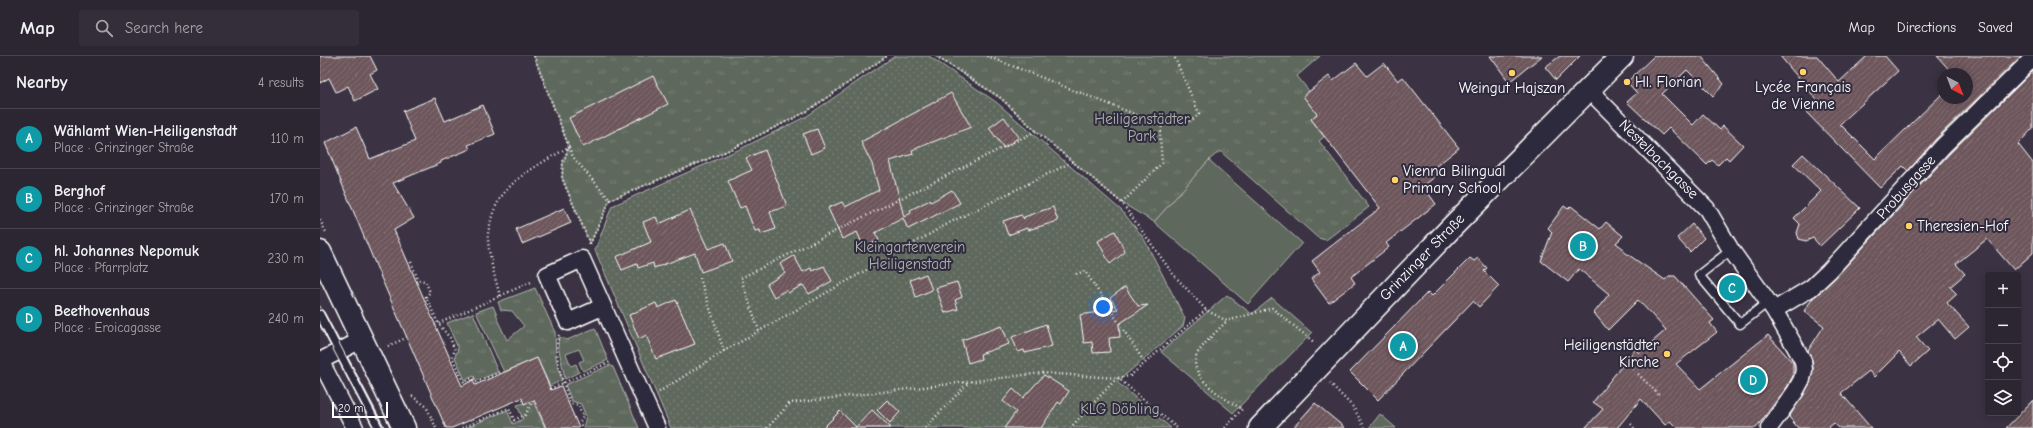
<!DOCTYPE html>
<meta charset="utf-8">
<style>
:root{--surface:#2c2632;--page:#342e3a;--text:#f1f3f6;--muted:#a6a5ac;--line:#48434d;--accent:#8bbbb9}
body{margin:0;font-family:"Comic Neue",sans-serif;background:var(--page);color:var(--text)}
.controls{position:absolute;right:12px;bottom:12px;display:grid;overflow:hidden;border-radius:4px;box-shadow:0 2px 10px #0003}
.controls button{width:36px;height:36px;display:grid;place-items:center;padding:0;border:0;border-bottom:1px solid var(--line);background:var(--surface);color:var(--text);font:20px sans-serif}
.compass{position:absolute;left:1617px;top:12px;width:36px;height:36px;border-radius:50%;background:var(--surface);box-shadow:0 2px 10px #0003;rotate:138deg}
.scale{position:absolute;left:12px;bottom:10px;width:56px;box-sizing:border-box;padding-left:4px;border:2px solid #fff;border-top:0;font-size:11px;line-height:14px;white-space:nowrap;color:#fff;-webkit-text-stroke:3px #2f2a3d;paint-order:stroke}
.you{position:absolute;left:783px;top:251px;width:14px;height:14px;margin:-10px;border:3px solid #fff;border-radius:50%;background:#1a73e8;box-shadow:0 0 0 6px #1a73e833}
.badge{display:grid;place-items:center;width:26px;height:26px;border-radius:50%;background:var(--accent);color:#fff;font-size:13px;font-weight:700}
.pin{position:absolute;translate:-50% -50%;border:2px solid #fff;box-shadow:0 1px 4px #0006}
.list{margin:0;padding:0;list-style:none}
h2{display:flex;justify-content:space-between;align-items:center;height:52px;margin:0;padding:0 16px;font-size:17px}
h2 small{font-size:13px;font-weight:400;color:var(--muted)}
.list li{display:grid;grid-template-columns:26px 1fr auto;gap:12px;align-items:center;box-sizing:border-box;height:60px;padding:0 16px;border-top:1px solid var(--line)}
.list b{display:block;font-size:15px;white-space:nowrap}
.list p{margin:0;font-size:13px;white-space:nowrap;color:var(--muted)}
.list em{font-size:13px;font-style:normal;color:var(--muted)}
.icon{flex:none;width:22px;height:22px;fill:none;stroke:currentColor;stroke-width:2;stroke-linecap:round;stroke-linejoin:round}
.map{position:relative;flex:none;width:1713px;height:372px;overflow:hidden}
header{display:flex;align-items:center;gap:24px;box-sizing:border-box;height:56px;padding:0 20px;background:var(--surface);border-bottom:1px solid var(--line)}
header strong{font-size:19px}
nav{display:flex;gap:22px;margin-inline-start:auto;font-size:14px}
.search{width:280px;height:36px;background:var(--page);display:flex;align-items:center;gap:10px;box-sizing:border-box;padding:0 14px;border-radius:4px;color:var(--muted);font-size:15px}
main{display:flex}
aside{flex:1;background:var(--surface)}
.map>svg:first-child{display:block}
.grass{fill:url(#grass-tufts);stroke:#afb4ae}
.garden{fill:url(#garden-dots);stroke:#afb4ae}
.pitch{fill:#5f685c;stroke:#afb4ae}
.building{fill:url(#building-hatch);stroke:#fff}
.lines{fill:none;stroke-linecap:round;stroke-linejoin:round}
.lane-casing{stroke:#fff;stroke-width:11}
.street-casing{stroke:#fff;stroke-width:19}
.secondary-casing{stroke:#fff;stroke-width:25}
.path{stroke:#fff;stroke-width:2.5;stroke-dasharray:1 3;stroke-linecap:butt}
.lane{stroke:#2f2a3d;stroke-width:8}
.street{stroke:#2f2a3d;stroke-width:16}
.secondary{stroke:#2f2a3d;stroke-width:22}
.tram{stroke:#fff;stroke-width:1}
.poi-dot{fill:#ffd166;stroke:#2f2a3d;stroke-width:1.5}
.labels{text-anchor:middle;dominant-baseline:central;stroke-width:4;stroke-linejoin:round;paint-order:stroke}
.poi-label{font-size:15px;fill:#fff;stroke:#2f2a3d;text-anchor:start}
.park-label{font-size:15px;fill:#afb4ae;stroke:#2f2a3d}
.street-label{font-size:15px;fill:#fff;stroke:#2f2a3d}
</style>
<header>
<strong>Map</strong>
<div class="search"><svg class="icon" aria-label="search" viewBox="0 0 24 24"><circle cx="10" cy="10" r="6"/><path d="M15 15l6 6"/></svg>Search here</div>
<nav><a>Map</a><a>Directions</a><a>Saved</a></nav>
</header>
<main>
<aside>
<h2>Nearby<small>4 results</small></h2>
<ul class="list">
<li><span class="badge" style="background:#0f9aa8">A</span><div><b>Wählamt Wien-Heiligenstadt</b><p>Place · Grinzinger Straße</p></div><em>110 m</em></li>
<li><span class="badge" style="background:#0f9aa8">B</span><div><b>Berghof</b><p>Place · Grinzinger Straße</p></div><em>170 m</em></li>
<li><span class="badge" style="background:#0f9aa8">C</span><div><b>hl. Johannes Nepomuk</b><p>Place · Pfarrplatz</p></div><em>230 m</em></li>
<li><span class="badge" style="background:#0f9aa8">D</span><div><b>Beethovenhaus</b><p>Place · Eroicagasse</p></div><em>240 m</em></li>
</ul>
</aside>
<div class="map">
<svg width="1713" height="372" viewBox="0 0 1713 372">
<defs>
<pattern id="grass-tufts" width="24" height="20" patternUnits="userSpaceOnUse"><rect width="24" height="20" fill="#5f685c"/><path d="M3 7l-1-3M5 7V3M7 7l1-3M15 17l-1-3M17 17v-4M19 17l1-3" fill="none" stroke="#777f74"/></pattern>
<pattern id="garden-dots" width="8" height="8" patternUnits="userSpaceOnUse"><rect width="8" height="8" fill="#5f685c"/><path d="M2 2h.1M6 6h.1" fill="none" stroke="#777f74" stroke-width="1.8" stroke-linecap="round"/></pattern>
<pattern id="building-hatch" width="6" height="6" patternUnits="userSpaceOnUse"><rect width="6" height="6" fill="#6d575b"/><path d="M-1 1l2-2M0 6l6-6M5 7l2-2" fill="none" stroke="#837074"/></pattern>
</defs>
<rect width="100%" height="100%" fill="#3b3343"/>
<filter id="ink" filterUnits="userSpaceOnUse"><feTurbulence type="fractalNoise" baseFrequency=".025" numOctaves="2"/><feDisplacementMap in="SourceGraphic" scale="8" xChannelSelector="R" yChannelSelector="G"/><feConvolveMatrix kernelMatrix="1 2 1 2 8 2 1 2 1" color-interpolation-filters="sRGB"/></filter>
<g filter="url(#ink)">
<path class="grass" d="M214 0H567L486 56 407 95 290 144 270 188 242 122 243 106 249 91Z
M615 0H1000L977 20 989 35 983 40 997 58 991 63 1004 81 999 85 1049 151 1006 184 998 182 900 95 889 104 834 166 802 147 716 75 680 42Z
M215 232 235 276 236 302 242 324 230 330 217 302 184 316 156 256 173 250 178 262 177 263 187 284 204 270 192 255 181 254 178 246Z
M907 239 932 258 952 242 992 277 913 357 841 296Z
M153 257 178 316 156 325 154 320 145 324 135 301 138 292 127 267Z
M275 272 288 304 263 315 259 306 264 304 259 293 246 298 251 310 256 308 259 316 245 323 238 289 239 281 247 284Z
M290 309 293 311 319 372H263L266 361 261 348 252 345 245 329Z
M213 345 225 372H146L187 354 193 368 203 363 197 349Z"/>
<path class="garden" d="M575 0H609L676 46 802 155 823 181 865 262 863 270 797 326 851 372H351L275 194 292 150 420 93 487 60Z"/>
<path class="pitch" d="M889 104 982 187 928 248 834 166Z
M1060 358 1076 372H1049Z"/>
<path class="building" d="M0 0H50L57 14 50 18 58 33 35 45 28 30 16 36 9 22 0 27Z
M1170 0H1222L1189 26Z
M1240 0H1260L1236 24 1225 11Z
M1334 0H1381L1404 28 1393 40 1367 14 1342 38 1373 69 1383 58 1400 74 1403 70 1423 89 1409 104 1406 101 1398 109 1392 104 1387 109 1349 72 1342 79 1307 46 1317 37 1307 26Z
M1460 0H1497L1519 26 1547 0H1565L1578 15 1520 68 1555 103 1623 37V42H1647V18H1633L1617 0H1701L1616 83 1588 115 1583 110 1560 132 1485 55 1497 44Z
M1036 7 1047 20 1064 7 1078 25 1083 21 1139 92 1115 111 1120 117 1103 130 1116 148 1066 187 1069 191 1031 221 1035 227 1009 247 991 223 1000 216 992 205 1060 152 991 63 997 58 983 40 1009 20 1013 25Z
M1713 15V72L1698 88 1713 107V197L1694 214 1667 183 1636 208 1645 218 1630 231 1637 238 1627 247 1649 271 1635 283 1618 263 1596 281 1608 295 1591 310 1579 296 1554 321 1549 315 1521 337 1551 372H1519L1514 367 1508 372H1478L1469 361 1490 327 1493 313 1492 304 1488 295 1504 270 1484 255 1493 242 1516 221 1630 97Z
M333 20 348 48 263 91 249 62Z
M631 37 651 71 592 94 593 98 570 105 584 161 591 157 590 154 610 144 611 146 632 134 640 147 588 173 583 162 555 177 559 184 544 191 537 176 522 183 508 152 522 146 525 151 559 134 552 108 541 86Z
M115 42 125 65 163 49 175 78 148 89 150 93 121 105V107L73 127 94 162 74 174 142 330 153 324 155 329 217 302 231 334 241 330 259 372H226L214 344 204 348 202 342 132 372H126L59 217 5 87 36 71 50 103 95 85 83 55Z
M684 61 699 81 684 92 669 72Z
M497 73 505 92 491 98 483 78Z
M445 94 467 150 450 156 456 173 441 178 440 174 435 175 425 150 420 152 408 125 432 114 426 102Z
M1483 98 1540 152 1500 190 1493 182 1486 185 1479 183 1477 177 1480 168 1474 162 1501 135 1473 108Z
M1244 150 1248 153 1251 150 1280 173 1286 166 1303 180 1296 187 1304 193 1303 195 1345 224 1349 220H1355L1394 264 1390 267 1397 276 1356 308 1380 333 1448 279 1473 307V320L1467 331 1436 372H1357L1350 365 1345 369 1321 343 1297 372H1265L1283 353 1273 346 1315 293 1319 297 1346 274 1318 244 1288 274 1274 257 1289 238 1259 213 1248 226 1221 205 1232 176 1228 172Z
M733 151 738 165 708 174 707 172 688 179 683 165 701 159 704 163V161Z
M244 152 251 167 202 188 196 173Z
M370 154 388 193 405 187 412 205 381 216 375 197 334 212 333 207 318 212 317 208 302 214 296 201 331 186 323 166 336 161 339 168Z
M1372 168 1384 182 1370 196 1357 182Z
M795 175 805 196 790 208 778 185Z
M474 200 483 216 491 212 492 215 504 210 512 225 489 238 483 229 468 237 466 234 454 241 447 228 465 217 460 208Z
M1150 202 1154 205 1158 202 1167 212 1164 215 1179 230 1159 251 1153 245 1058 344 1030 316 1108 236 1112 240Z
M606 218 612 234 596 241 590 224Z
M637 226 642 241 635 244 638 253 625 257 616 232Z
M805 231 818 250 828 249 799 268 800 281 789 282 790 296 773 297 772 286 764 287 760 259 798 253 790 242Z
M356 244 375 288 336 303 326 279 319 283 309 259 336 247 338 252Z
M726 268 732 290 705 297 704 294 698 296 692 281Z
M682 270 689 288 660 298 661 303 648 307 642 284Z
M724 319 749 335 741 348 738 346 721 372H684L696 356 683 345 693 333 703 342Z
M567 344 580 356 570 367 557 354Z
M1713 344V372H1686Z
M995 347 1025 372H973Z
M552 354 571 372H503L520 355 536 371Z"/>
<g class="lines">
<defs>
<path id="lane" d="M1411 194 1379 219 1420 268 1448 246
M0 259 59 372"/>
<path id="street" d="M1268 33 1387 153 1411 194 1454 254 1477 294 1483 305 1484 314 1482 323 1475 336 1449 372
M282 251 248 266 227 219 262 203 337 372
M1454 254 1491 232 1509 215 1623 90 1713 2
M0 304 35 372
M0 305 43 283"/>
<path id="secondary" d="M0 196 84 372
M940 372 1131 172 1302 0"/>
</defs>
<use href="#lane" class="lane-casing"/>
<use href="#street" class="street-casing"/>
<use href="#secondary" class="secondary-casing"/>
<path class="path" d="M214 0 249 91 243 106 242 122 270 188
M616 0 681 42 718 77 802 147 853 218 886 254 907 265 952 252 995 287
M667 0 842 69
M802 147 842 107 840 80 842 69 847 64C859 65 872 69 879 57L854 0
M0 164 7 178
M270 188 290 144 407 95 486 56 567 0
M91 206 98 224 105 225 110 236 106 241 118 267 130 282 135 294 132 301 144 326 153 322 156 326 181 316
M756 218 765 215 825 307
M380 222 404 295
M180 240C175 221 169 202 168 183 167 177 170 170 171 164 180 126 217 110 249 91L253 101 290 144
M115 269 211 226
M439 275 421 222 716 75
M239 279C232 298 244 330 251 348L258 349 263 361 260 367 262 372
M68 290 88 281
M1313 313 1314 314
M1318 318 1339 339
M798 322 857 372
M1010 327 1033 351 1045 372
M230 333 290 306
M339 336 404 295 631 166 752 106
M92 340 106 350 116 372
M1311 368 1314 372
M142 372 189 352 194 364 205 359 213 345
M447 372 470 347 722 317 797 322 810 320 886 254
M605 372 648 327
M750 372 797 322
M905 372 922 353C905 343 862 318 879 295 887 284 898 274 907 265"/>
<use href="#lane" class="lane"/>
<use href="#street" class="street"/>
<use href="#secondary" class="secondary"/>
<path class="tram" d="M0 250 63 372
M0 268 54 372"/>
</g>
</g>
<g class="poi-dot">
<circle cx="1483" cy="16" r="4"/>
<circle cx="1192" cy="17" r="4"/>
<circle cx="1307" cy="26" r="4"/>
<circle cx="1075" cy="124" r="4"/>
<circle cx="1589" cy="170" r="4"/>
<circle cx="1347" cy="298" r="4"/>
</g>
<g class="labels">
<g class="poi-label">
<text x="1315" y="26">Hl. Florian</text>
<text x="1483" y="31" text-anchor="middle">Lycée Français<tspan x="1483" dy="17">de Vienne</tspan></text>
<text x="1192" y="32" text-anchor="middle">Weingut Hajszan</text>
<text x="1083" y="115">Vienna Bilingual<tspan x="1083" dy="17">Primary School</tspan></text>
<text x="1597" y="170">Theresien-Hof</text>
<text x="1339" y="289" text-anchor="end">Heiligenstädter<tspan x="1339" dy="17">Kirche</tspan></text>
</g>
<g class="park-label">
<text x="822" y="63">Heiligenstädter<tspan x="822" dy="17">Park</tspan></text>
<text x="590" y="191">Kleingartenverein<tspan x="590" dy="17">Heiligenstadt</tspan></text>
<text x="800" y="353">KLG Döbling</text>
</g>
<g class="street-label">
<text transform="translate(1339 103) rotate(45)">Nestelbachgasse</text>
<text transform="translate(1586 131) rotate(-48)">Probusgasse</text>
<text transform="translate(1102 201) rotate(-46)">Grinzinger Straße</text>
</g>
</g>
</svg>
<div class="controls">
<button>+</button>
<button>−</button>
<button><svg class="icon" aria-label="locate" viewBox="0 0 24 24"><circle cx="12" cy="12" r="6"/><path d="M12 2v4M12 18v4M2 12h4M18 12h4"/></svg></button>
<button><svg class="icon" aria-label="layers" viewBox="0 0 24 24"><path d="M12 4l9 5-9 5-9-5zM3 14l9 5 9-5"/></svg></button>
</div>
<svg class="compass" viewBox="-18 -18 36 36"><path d="M0-13l5 13h-10z" fill="#e53935"/><path d="M0 13l5-13h-10z" fill="#a6a5ac"/></svg>
<div class="scale">20 m</div>
<div class="you"></div>
<div class="pin badge" style="left:1083px;top:290px;background:#0f9aa8">A</div>
<div class="pin badge" style="left:1263px;top:190px;background:#0f9aa8">B</div>
<div class="pin badge" style="left:1412px;top:232px;background:#0f9aa8">C</div>
<div class="pin badge" style="left:1433px;top:324px;background:#0f9aa8">D</div>
</div>
</main>
